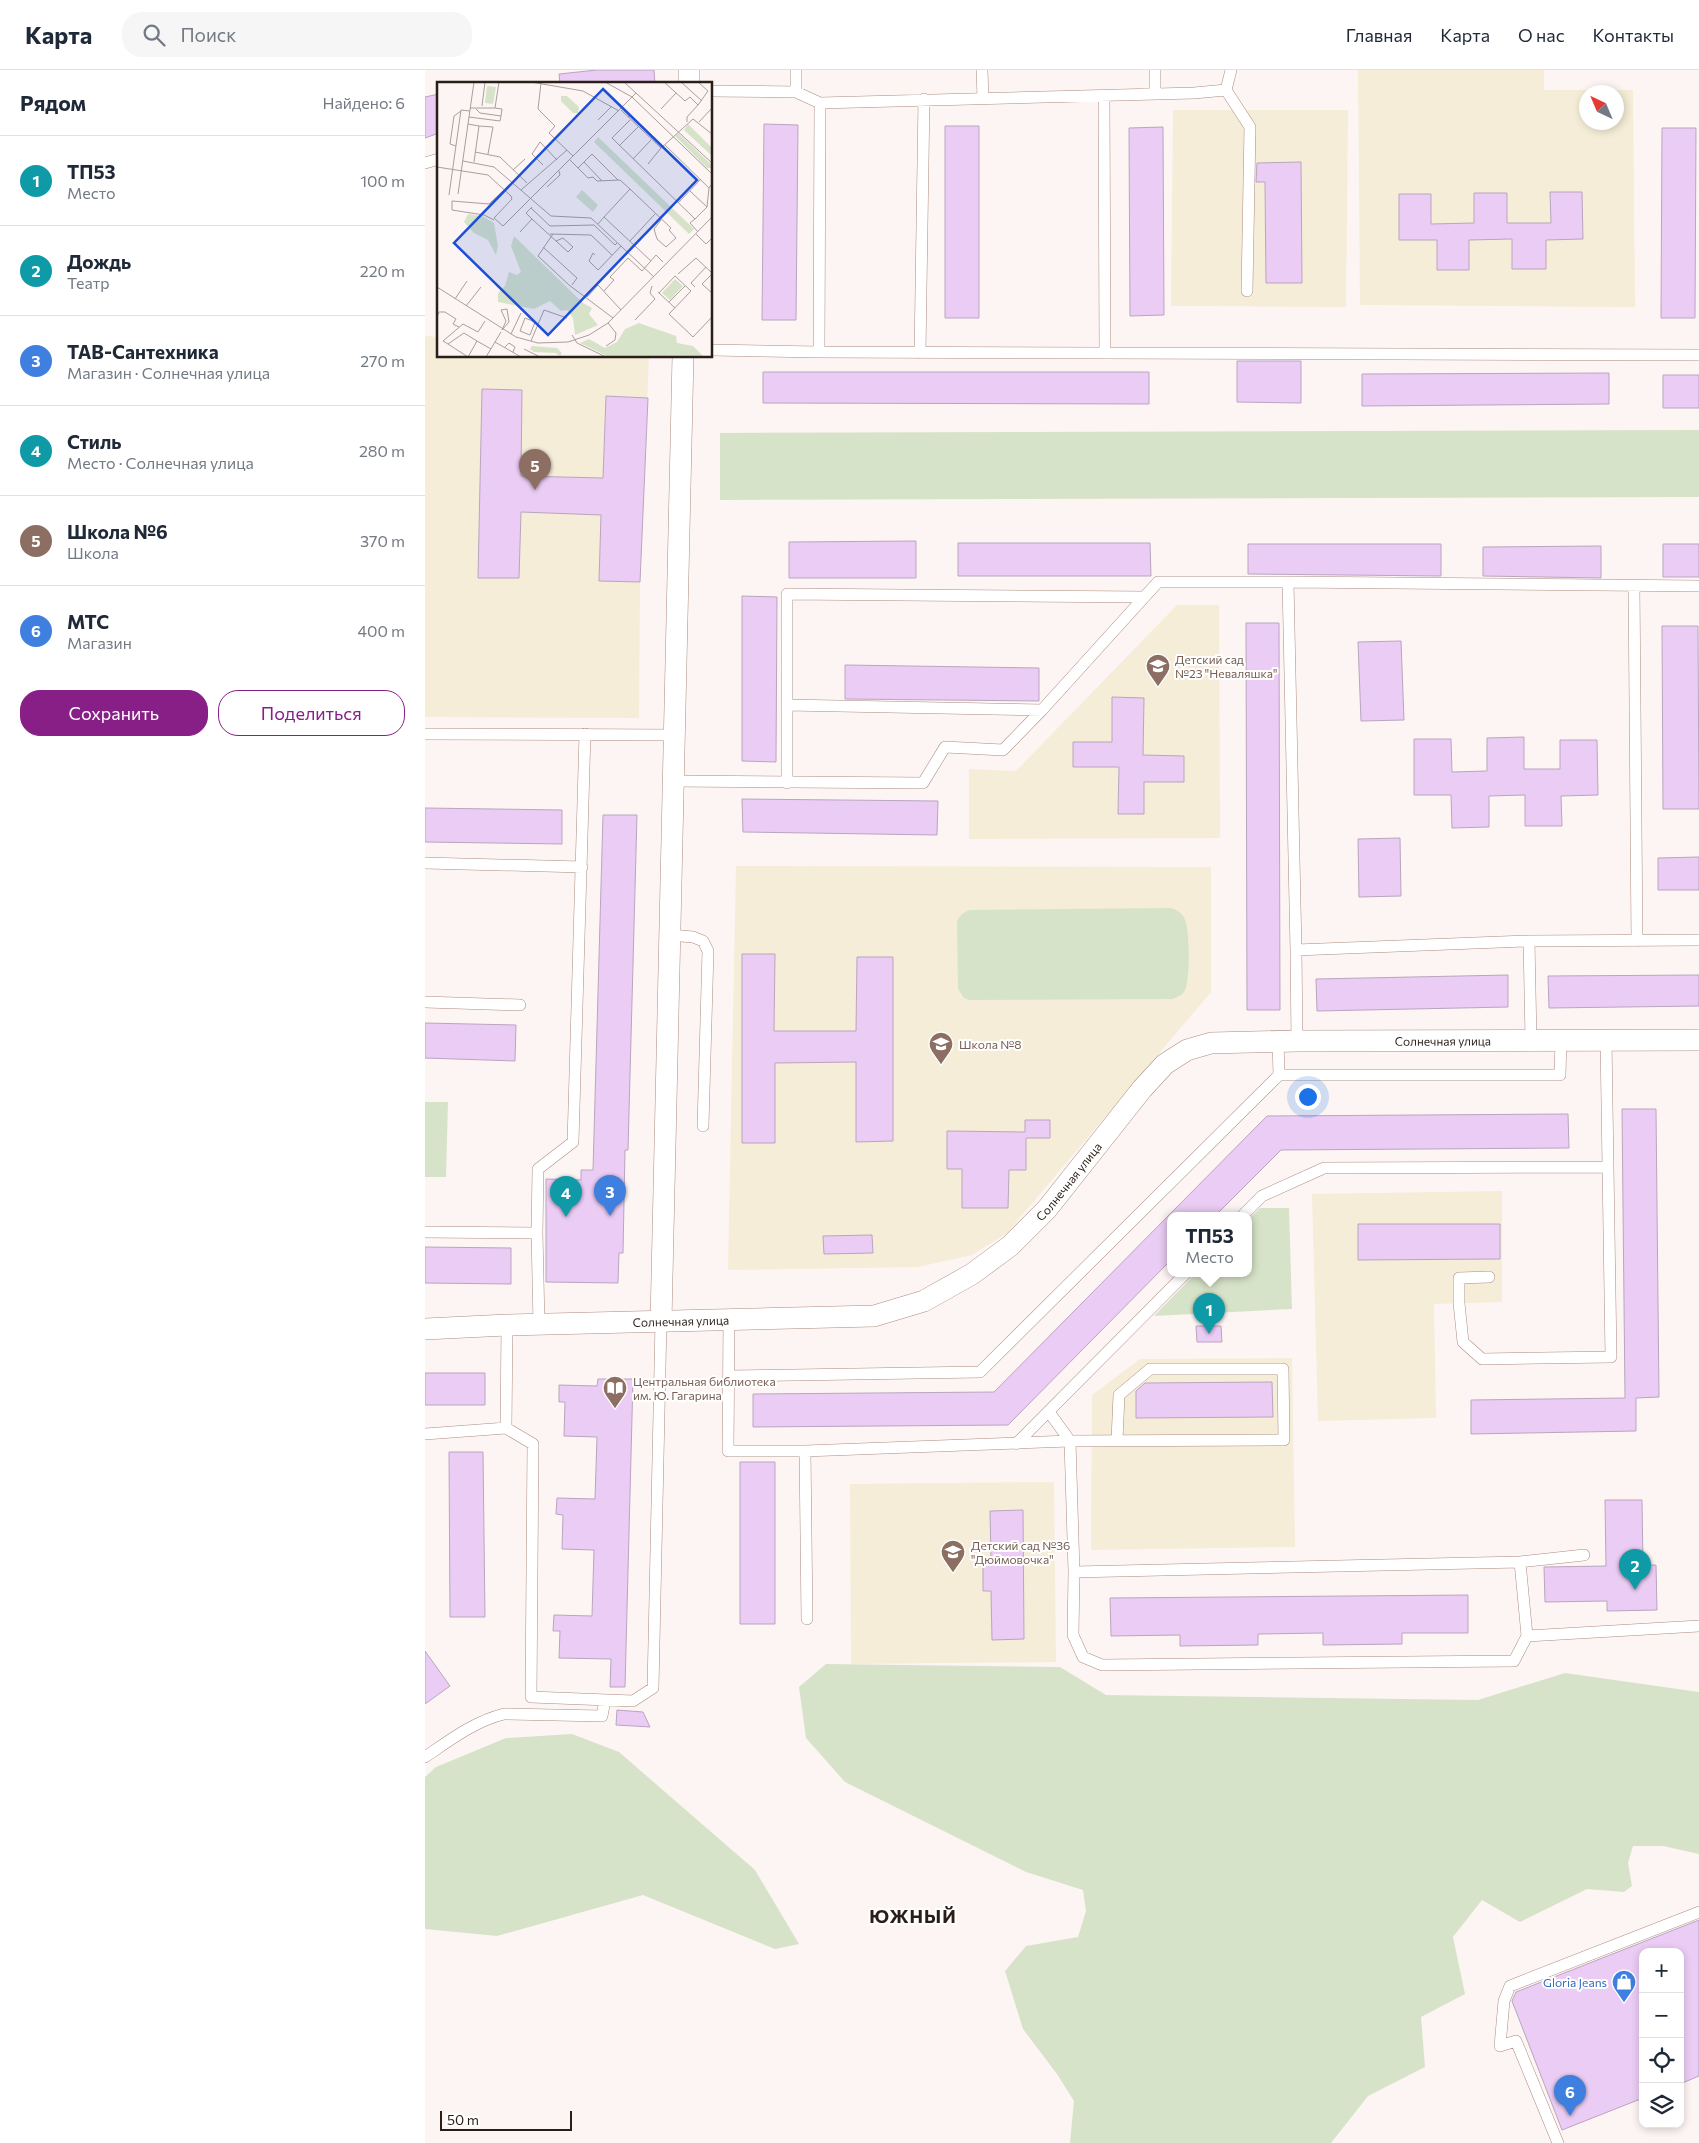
<!DOCTYPE html>
<html lang="ru">
<meta charset="utf-8">
<style>
:root{--surface:#fff;--page:#f6f6f7;--text:#1f2937;--muted:#747a83;--line:#e0e1e3;--accent:#871f86}
body{margin:0;font-family:Commissioner,sans-serif;background:var(--page);color:var(--text)}
.controls{position:absolute;right:15px;bottom:15px;display:grid;overflow:hidden;border-radius:10px;box-shadow:0 2px 8px #0003}
.controls button{width:45px;height:45px;display:grid;place-items:center;padding:0;border:0;border-bottom:1px solid var(--line);background:var(--surface);color:var(--text);font:25px sans-serif}
.compass{position:absolute;left:1154px;top:15px;width:45px;height:45px;border-radius:50%;background:var(--surface);box-shadow:0 2px 8px #0003;rotate:316deg}
.scale{position:absolute;left:15px;bottom:12px;width:132px;box-sizing:border-box;padding-left:5px;border:2px solid #2a1e19;border-top:0;font-size:14px;line-height:18px;white-space:nowrap;color:#2a1e19;-webkit-text-stroke:4px #fff;paint-order:stroke}
.you{position:absolute;left:882px;top:1026px;width:18px;height:18px;margin:-12px;border:4px solid #fff;border-radius:50%;background:#1a73e8;box-shadow:0 0 0 8px #1a73e833}
.badge{display:grid;place-items:center;width:32px;height:32px;border-radius:50%;background:var(--accent);color:#fff;font-size:16px;font-weight:700}
.pin{position:absolute;translate:-50% -41px;filter:drop-shadow(0 1px 2px #0008)}
.pin::after{content:'';position:absolute;top:26px;width:18px;height:15px;background:inherit;clip-path:polygon(0 0,100% 0,50% 100%)}
.popup{position:absolute;left:742px;top:1142px;width:85px;height:65px;box-sizing:border-box;display:grid;place-content:center;border-radius:10px;background:var(--surface);filter:drop-shadow(0 1px 4px #0005);font-size:16px;white-space:nowrap;color:var(--muted)}
.popup b{font-size:19px;color:var(--text)}
.popup::after{content:'';position:absolute;left:50%;top:100%;margin-left:-10px;border:10px solid transparent;border-top-color:var(--surface)}
.list{margin:0;padding:0;list-style:none}
h2{display:flex;justify-content:space-between;align-items:center;height:65px;margin:0;padding:0 20px;font-size:21px}
h2 small{font-size:16px;font-weight:400;color:var(--muted)}
.list li{display:grid;grid-template-columns:32px 1fr auto;gap:15px;align-items:center;box-sizing:border-box;height:90px;padding:0 20px;border-top:1px solid var(--line)}
.list b{display:block;font-size:19px;white-space:nowrap}
.list p{margin:0;font-size:16px;white-space:nowrap;color:var(--muted)}
.list em{font-size:16px;font-style:normal;color:var(--muted)}
.actions{display:flex;gap:10px;padding:15px 20px}
.actions a{flex:1;padding:11px 0;border:1px solid var(--accent);border-radius:20px;text-align:center;font-size:18px;color:var(--accent)}
.actions .main{background:var(--accent);color:#fff}
.icon{flex:none;width:28px;height:28px;fill:none;stroke:currentColor;stroke-width:2;stroke-linecap:round;stroke-linejoin:round}
.map{position:relative;flex:none;width:1274px;height:2073px;overflow:hidden}
header{display:flex;align-items:center;gap:30px;box-sizing:border-box;height:70px;padding:0 25px;background:var(--surface);border-bottom:1px solid var(--line)}
header strong{font-size:24px}
nav{display:flex;gap:28px;margin-inline-start:auto;font-size:18px}
.search{width:350px;height:45px;background:var(--page);display:flex;align-items:center;gap:12px;box-sizing:border-box;padding:0 18px;border-radius:20px;color:var(--muted);font-size:19px}
main{display:flex}
aside{flex:1;background:var(--surface)}
.map>svg:first-child{display:block}
.education{fill:#f5edd7;fill-rule:evenodd}
.green{fill:#d7e3c8}
.building{fill:#ebccf4;stroke:#b9a5bf}
.lines{fill:none;stroke-linecap:round;stroke-linejoin:round}
.lane-casing{stroke:#ac8c80;stroke-width:12}
.street-casing{stroke:#ac8c80;stroke-width:22}
.lane{stroke:#fff;stroke-width:11}
.street{stroke:#fff;stroke-width:21}
.labels{text-anchor:middle;dominant-baseline:central;stroke-width:4;stroke-linejoin:round;paint-order:stroke}
.education-label{font-size:12px;fill:#785e54;stroke:#fff;text-anchor:start}
.street-label{font-size:12px;fill:#2a1e19;stroke:#fff}
.shop-label{font-size:12px;fill:#366cbe;stroke:#fff;text-anchor:end}
.district-label{font-size:18px;font-weight:bold;letter-spacing:1px;fill:#2a1e19;stroke:#fff}
.inset-road{fill:none;stroke:#a99f9c;stroke-width:1}
.view{fill:#1d4ed8;fill-opacity:0.15;stroke:#1d4ed8;stroke-width:2.5}
.inset-edge{fill:none;stroke:#2a1e19;stroke-width:2.5}
</style>
<header>
<strong>Карта</strong>
<div class="search"><svg class="icon" aria-label="search" viewBox="0 0 24 24"><circle cx="10" cy="10" r="6"/><path d="M15 15l6 6"/></svg>Поиск</div>
<nav><a>Главная</a><a>Карта</a><a>О нас</a><a>Контакты</a></nav>
</header>
<main>
<aside>
<h2>Рядом<small>Найдено: 6</small></h2>
<ul class="list">
<li><span class="badge" style="background:#0f9aa8">1</span><div><b>ТП53</b><p>Место</p></div><em>100 m</em></li>
<li><span class="badge" style="background:#0f9aa8">2</span><div><b>Дождь</b><p>Театр</p></div><em>220 m</em></li>
<li><span class="badge" style="background:#3f7fe0">3</span><div><b>ТАВ-Сантехника</b><p>Магазин · Солнечная улица</p></div><em>270 m</em></li>
<li><span class="badge" style="background:#0f9aa8">4</span><div><b>Стиль</b><p>Место · Солнечная улица</p></div><em>280 m</em></li>
<li><span class="badge" style="background:#8d6e63">5</span><div><b>Школа №6</b><p>Школа</p></div><em>370 m</em></li>
<li><span class="badge" style="background:#3f7fe0">6</span><div><b>МТС</b><p>Магазин</p></div><em>400 m</em></li>
</ul>
<div class="actions"><a class="main">Сохранить</a><a>Поделиться</a></div>
</aside>
<div class="map">
<svg width="1274" height="2073" viewBox="0 0 1274 2073">
<rect width="100%" height="100%" fill="#fdf5f3"/>
<path class="education" d="M933 0H1119V20H1208L1210 237 935 235ZM1162 22H1192V52H1162Z
M748 40H923L921 237 746 236Z
M0 266 14 267V286H224L215 512 214 648 0 647Z
M752 535H794L795 768 544 769V699L591 701Z
M311 796 786 797V922L582 1163 547 1185 493 1197 303 1200Z
M1077 1121V1232L1009 1234 1011 1348 893 1351 887 1124Z
M867 1288 870 1477 666 1480 667 1325 715 1289Z
M629 1412 631 1592 426 1594 425 1414Z"/>
<path class="green" d="M1274 360V427L295 430V363Z
M746 838C752 840 758 843 760 850 765 860 765 910 760 920 758 925 753 927 747 929L544 930 539 928 533 919 532 852C534 846 538 842 545 840Z
M0 1032H23L21 1107H0Z
M835 1138H864L867 1239 729 1246 771 1203H823V1150Z
M401 1594 635 1597 681 1625 1053 1630 1140 1603 1274 1622V1784L1238 1776H1208L1203 1793 1207 1816 1199 1822 1162 1819 1095 1852 1057 1830 1028 1867 1040 1924 996 1947 1000 1997 943 2026 906 2073H645L649 2031 632 2004 598 1959 580 1901 601 1876 653 1867 661 1841 658 1820 601 1802 420 1712 381 1668 374 1617Z
M147 1664 194 1682 330 1800 374 1874 350 1879 218 1825 72 1866 0 1859V1707L11 1697 81 1668Z"/>
<path class="building" d="M172 0H229L230 14H135L134 4Z
M14 24V63L0 68V27Z
M339 54 373 55 371 250H337Z
M520 56H554V248H520Z
M738 57 739 245 705 246 704 58Z
M1237 58H1271L1270 248H1236Z
M876 92 877 213H841L840 112H831L832 93Z
M1125 122H1157L1158 169 1121 170V199H1087V169L1044 170V200H1012V170H974V124H1006V154L1049 153V123H1082V153H1126Z
M812 291H876V333L812 332Z
M338 302H724V334L338 333Z
M1184 303V334L937 336V304Z
M1238 305H1274V338H1238Z
M57 319 97 320 96 406 178 408 181 326 223 328 215 512 174 511 176 445 96 442 94 508H53Z
M491 471V508H364V472Z
M533 473H725L726 506H533Z
M823 474H1016V506L823 504Z
M1238 474H1274V507H1238Z
M1176 476V508L1058 506V477Z
M317 526 352 527 351 692 317 691Z
M821 553H854L855 940H822Z
M1237 556H1273L1274 739H1238Z
M976 571 979 650 936 651 933 572Z
M420 595 614 598V631L420 629Z
M687 627 719 628 718 685 759 686V712H719V744H693L694 697H648V672H687Z
M1099 667V699H1135V670H1172L1173 725 1136 726 1137 756H1100V725L1064 726V757L1027 758 1026 725H989V669H1026L1027 702 1062 701V668Z
M317 729 513 731 512 765 318 762Z
M0 738 137 740V774L0 772Z
M178 745H212L203 1080H200L198 1183H194L193 1213 121 1212V1109L156 1110V1100H168Z
M975 768 976 826 934 827 933 769Z
M1274 787V820H1233V788Z
M317 884H350L349 961H431L432 887H468V1071L431 1072V992L350 993V1073H317Z
M1083 905V937L892 941 891 909Z
M1274 905V936L1124 938 1123 906Z
M0 953 91 955 90 991 0 988Z
M1197 1039H1231L1234 1327 1211 1328V1361L1046 1364V1330L1200 1328Z
M1143 1044 1144 1078 856 1080 791 1145H745V1191L583 1355 328 1357V1324L569 1322 842 1046Z
M600 1050H625V1068H601V1100H584L583 1138H537V1099H522V1061L600 1062Z
M933 1154H1075V1189L933 1190Z
M447 1165 448 1183 399 1184 398 1166Z
M0 1177 86 1178V1214L0 1213Z
M771 1256H796L797 1272H772Z
M0 1303H60V1335H0Z
M173 1309H208L200 1617H185L186 1589 134 1588 135 1561H128L129 1545 167 1546 169 1480 137 1479 138 1445 131 1444 132 1428 170 1429 172 1367 139 1366 140 1332H134V1315L172 1316Z
M847 1312 848 1347 711 1348V1321L720 1313Z
M24 1382H58L60 1547H25Z
M315 1392H350V1554H315Z
M1180 1430H1217L1218 1495H1231L1232 1540 1182 1541V1531L1120 1532 1119 1497 1181 1496Z
M598 1440 599 1569 567 1570 566 1521H558V1489L566 1488 565 1441Z
M1043 1525V1563H977V1574L898 1575V1563L833 1564V1575L755 1576V1565L686 1566 685 1528Z
M0 1581 25 1616 0 1634Z
M192 1640 218 1642 225 1657 191 1655Z
M1274 1850V2006L1255 2014V1882H1218V2028L1137 2060 1087 1931 1091 1922Z"/>
<g class="lines">
<defs>
<path id="lane" d="M557 0 558 28
M730 0V24
M801 20 825 57 822 221
M286 21 371 22 395 33 769 23 801 20 806 0
M371 22V0
M679 25 680 283
M395 33 394 282 1274 285
M0 93 14 89
M286 280 394 282
M495 283 499 29
M1209 516 1212 871
M362 635V524L719 527
M0 664 249 665
M248 711 498 713 520 677 578 680 617 640 733 512H863
M362 713V635L617 640
M0 793 157 797
M245 865 268 867 278 871 283 881 278 1056
M1104 871 1106 969
M871 880 863 512 1274 516
M0 932 95 935
M853 971 854 1005
M872 971 871 880 1104 871 1274 870
M818 1145 837 1126 899 1098 1183 1097
M0 1162 112 1163
M1064 1207 1034 1208V1233L1038 1272 1057 1289 1186 1287 1181 970
M304 1250 303 1381H380L645 1371 859 1370 858 1299H725L694 1325 692 1370
M114 1254 112 1163 113 1099 148 1072 160 664
M304 1306 555 1302 854 1005H1135L1136 970
M624 1342 645 1371 649 1502 648 1565 658 1587 677 1595 1089 1591 1102 1566 1274 1556
M81 1358 82 1255
M0 1364 81 1358 108 1374 106 1627 208 1631 228 1618 236 1251
M591 1374 761 1203
M380 1381 382 1549
M1095 1492 1159 1485
M649 1502 1095 1492 1102 1566
M0 1687C25 1670 50 1651 79 1644L177 1646 180 1630
M1133 2073 1091 1971 1075 1976 1079 1931 1085 1916 1274 1842"/>
<g id="street">
<path d="M264 0V14"/>
<path d="M236 1251 258 286"/>
<path id="s1" d="M0 1259 82 1255 449 1246 499 1231 547 1204 585 1176 622 1139 717 1019 740 994 762 980 786 973 872 971 1274 970"/>
</g>
</defs>
<use href="#lane" class="lane-casing"/>
<use href="#street" class="street-casing"/>
<use href="#lane" class="lane"/>
<use href="#street" class="street"/>
</g>
<defs>
<symbol id="school-pin" viewBox="-11 -11 22 30"><path d="M0 17L-7.5 6A9.5 9.5 0 1 1 7.5 6Z" fill="#8d6e63" stroke="#fff"/><path d="M0-5L7-2L0 1L-7-2ZM-4 1L0 2.5L4 1V4Q0 6-4 4Z" fill="#fff"/></symbol>
<symbol id="library-pin" viewBox="-11 -11 22 30"><path d="M0 17L-7.5 6A9.5 9.5 0 1 1 7.5 6Z" fill="#8d6e63" stroke="#fff"/><path d="M-6-4Q-3-5.5-.7-3.5V5Q-3 3-6 4ZM6-4Q3-5.5 .7-3.5V5Q3 3 6 4Z" fill="#fff"/></symbol>
<symbol id="shop-pin" viewBox="-11 -11 22 30"><path d="M0 17L-7.5 6A9.5 9.5 0 1 1 7.5 6Z" fill="#3f7fe0" stroke="#fff"/><path d="M-5-2.5h2.3a2.7 3.5 0 0 1 5.4 0H5L5.5 6h-11ZM-1.5-2.5h3a1.5 2.3 0 0 0-3 0Z" fill="#fff"/></symbol>
</defs>
<g fill-rule="evenodd">
<use href="#school-pin" x="719" y="582" width="28" height="38"/>
<use href="#school-pin" x="502" y="960" width="28" height="38"/>
<use href="#library-pin" x="176" y="1304" width="28" height="38"/>
<use href="#school-pin" x="514" y="1468" width="28" height="38"/>
<use href="#shop-pin" x="1185" y="1898" width="28" height="38"/>
</g>
<g class="labels">
<g class="education-label">
<text x="750" y="589">Детский сад<tspan x="750" dy="14">№23 "Неваляшка"</tspan></text>
<text x="534" y="974">Школа №8</text>
<text x="208" y="1311">Центральная библиотека<tspan x="208" dy="14">им. Ю. Гагарина</tspan></text>
<text x="546" y="1475">Детский сад №36<tspan x="546" dy="14">"Дюймовочка"</tspan></text>
</g>
<g class="street-label">
<text stroke="none"><textPath href="#s1" startOffset="1126">Солнечная улица</textPath></text>
<text stroke="none"><textPath href="#s1" startOffset="691">Солнечная улица</textPath></text>
<text stroke="none"><textPath href="#s1" startOffset="256">Солнечная улица</textPath></text>
</g>
<g class="shop-label">
<text x="1182" y="1912">Gloria Jeans</text>
</g>
<g class="district-label">
<text x="488" y="1846">ЮЖНЫЙ</text>
</g>
</g>
<g transform="translate(12 12)">
<rect width="275" height="275" fill="#fdf5f3"/>
<path d="M50 4 59 5 56 22 48 21ZM124 14H130L142 25 141 31H136L124 19ZM251 42 275 66V74L247 48ZM241 51 275 83V86H270L238 54ZM161 55 257 147 252 152 157 60ZM145 108 161 123 156 130 139 115ZM31 132 45 134 57 141 61 164 59 173 51 158 37 151 27 140ZM77 154 146 221 155 226 152 232 161 243 138 253 136 236 130 228 124 229 113 219 97 227 61 220V211L68 204 72 190 80 193 84 190 74 164ZM238 197 246 204 233 218 225 211ZM202 241 239 254 240 261 256 264 267 275H172L143 261 152 257 168 266 180 260 188 247ZM95 264 120 266 125 271 123 274 119 271 97 270 93 267Z" fill="#d7e3c8"/>
<path class="inset-road" d="M94 0 146 9 182 29M168 0 195 15 275 92M187 0 275 81M227 0 248 19 253 15 261 23 250 35V40M244 0 265 19M261 0 271 9 261 23M104 1 101 27 118 44 112 51 136 74M45 24 48 0M33 26H58L62 0M39 27 43 31 64 34 65 27 58 26M224 27 239 11M184 28 224 66 256 37 275 52M32 35 63 39 64 34M191 35 194 33 220 59 218 61M161 38 175 24M193 38 175 56 258 137 253 141 261 150M262 40 275 26M31 42 42 44 37 80M42 44 56 45 51 72M228 63 272 106 275 102M19 64 13 62 17 34 24 29M182 64 201 45M38 70 63 75 90 101M196 77 214 58M133 78 151 96 156 95 160 99 183 98 193 107M26 79 57 85 114 134 154 136 217 195M147 80 155 72 181 98M211 82 224 66M106 83 95 72 103 60 120 78M0 85 51 93 74 114 75 117 57 136 66 144 199 11M141 86 147 80 165 99M76 88 88 77M110 105 123 93 122 89M84 108 130 68M253 109 270 125 258 137M21 112 37 0M12 113 24 28 33 29M241 121 264 97M95 125 89 131 95 137 131 170 136 165 126 156 119 159M270 125 272 106M94 126 113 144 157 143 178 163 180 161M167 135 193 107 234 146 232 148 239 156 229 165 220 157 217 147 224 138M57 138 47 133 15 128V119L52 122 67 108M161 142 167 135 214 179M83 150 95 137M113 152 154 153 175 173M116 152 101 174 132 203 176 236M259 152 269 162 275 156M193 159 218 132M106 165 140 196 135 203M158 173 156 171 152 179 161 188 184 164M191 176 205 189 219 173 226 180M241 192 259 176 275 191M275 192 265 202 275 211M0 205 79 255 101 261 131 260 152 253 171 241 275 135M258 205 254 201 269 185M167 209 177 198 173 195 191 176M221 210 238 226M222 211 238 194 254 209 232 232 256 255 275 235M150 215 161 203 184 228M18 217 30 199M232 220 248 204M29 224 44 205M70 227 72 240 65 248 69 239 64 228ZM0 235 2 230H8L19 237 16 242 22 245M88 236 98 240 93 253 83 249ZM198 238 218 217 213 211 215 204M74 252 84 231M135 253 140 261 169 275M40 259 27 251 11 262 6 259 26 242 41 250 48 239M94 259 107 228 130 236M58 260 84 275M11 262 31 275M169 264 178 258 179 251 171 241M68 265 72 261 78 265 76 270M87 267 103 275M31 275 40 259 54 267M49 275 64 250"/>
<path class="view" d="M166 7 260 98 111 253 17 161Z"/>
<rect width="275" height="275" class="inset-edge"/>
</g>
</svg>
<div class="controls">
<button>+</button>
<button>−</button>
<button><svg class="icon" aria-label="locate" viewBox="0 0 24 24"><circle cx="12" cy="12" r="6"/><path d="M12 2v4M12 18v4M2 12h4M18 12h4"/></svg></button>
<button><svg class="icon" aria-label="layers" viewBox="0 0 24 24"><path d="M12 4l9 5-9 5-9-5zM3 14l9 5 9-5"/></svg></button>
</div>
<svg class="compass" viewBox="-18 -18 36 36"><path d="M0-13l5 13h-10z" fill="#e53935"/><path d="M0 13l5-13h-10z" fill="#747a83"/></svg>
<div class="scale">50 m</div>
<div class="you"></div>
<div class="pin badge" style="left:784px;top:1264px;background:#0f9aa8">1</div>
<div class="popup"><b>ТП53</b>Место</div>
<div class="pin badge" style="left:1210px;top:1520px;background:#0f9aa8">2</div>
<div class="pin badge" style="left:185px;top:1146px;background:#3f7fe0">3</div>
<div class="pin badge" style="left:141px;top:1147px;background:#0f9aa8">4</div>
<div class="pin badge" style="left:110px;top:420px;background:#8d6e63">5</div>
<div class="pin badge" style="left:1145px;top:2046px;background:#3f7fe0">6</div>
</div>
</main>
